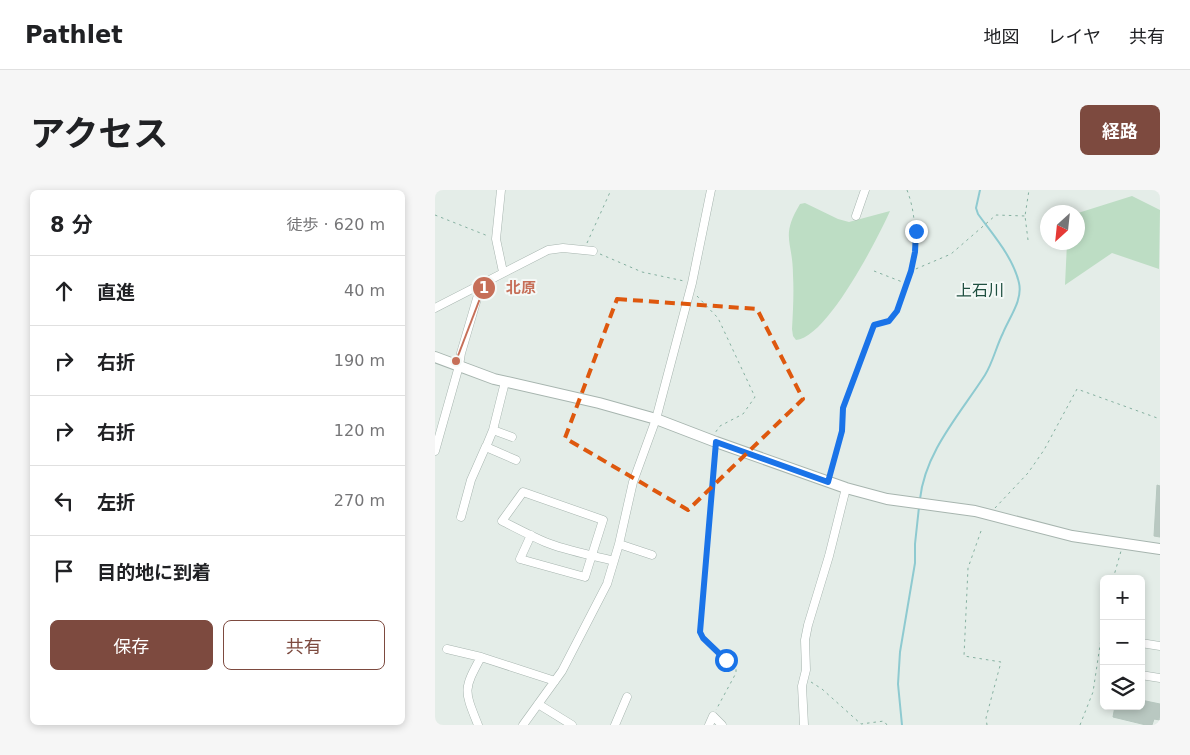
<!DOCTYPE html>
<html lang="ja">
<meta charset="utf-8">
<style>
:root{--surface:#fff;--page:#f6f6f6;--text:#202124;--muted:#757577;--line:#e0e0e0;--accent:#7d4a3f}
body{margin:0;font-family:"DejaVu Sans","Noto Sans JP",sans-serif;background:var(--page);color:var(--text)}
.controls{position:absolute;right:15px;bottom:15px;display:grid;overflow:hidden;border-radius:8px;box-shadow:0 2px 8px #0003}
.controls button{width:45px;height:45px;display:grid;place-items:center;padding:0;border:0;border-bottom:1px solid var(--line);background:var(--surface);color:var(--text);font:25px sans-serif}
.compass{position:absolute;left:605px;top:15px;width:45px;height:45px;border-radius:50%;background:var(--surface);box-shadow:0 2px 8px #0003;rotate:207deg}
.stop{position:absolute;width:15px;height:15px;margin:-11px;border:4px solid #1a73e8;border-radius:50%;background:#fff}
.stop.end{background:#1a73e8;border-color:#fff;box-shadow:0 1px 5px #0008}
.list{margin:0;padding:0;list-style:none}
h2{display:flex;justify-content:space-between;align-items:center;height:65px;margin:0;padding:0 20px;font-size:21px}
h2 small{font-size:16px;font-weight:400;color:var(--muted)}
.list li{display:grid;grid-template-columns:32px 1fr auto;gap:15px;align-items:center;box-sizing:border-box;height:70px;padding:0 20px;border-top:1px solid var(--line)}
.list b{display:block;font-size:19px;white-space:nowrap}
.list em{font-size:16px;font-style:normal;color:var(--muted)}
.actions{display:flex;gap:10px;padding:15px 20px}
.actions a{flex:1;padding:11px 0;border:1px solid var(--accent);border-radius:8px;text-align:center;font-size:18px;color:var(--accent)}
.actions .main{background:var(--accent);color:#fff}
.icon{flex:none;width:28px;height:28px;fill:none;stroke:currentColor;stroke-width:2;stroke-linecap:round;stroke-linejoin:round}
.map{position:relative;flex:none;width:725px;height:535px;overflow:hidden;border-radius:8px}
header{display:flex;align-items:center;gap:30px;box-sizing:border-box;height:70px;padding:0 25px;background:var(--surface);border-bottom:1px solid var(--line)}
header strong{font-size:24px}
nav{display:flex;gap:28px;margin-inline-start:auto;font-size:18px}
.intro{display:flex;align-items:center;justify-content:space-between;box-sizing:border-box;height:120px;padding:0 30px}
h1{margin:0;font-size:35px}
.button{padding:12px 22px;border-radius:8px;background:var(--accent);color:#fff;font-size:18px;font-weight:700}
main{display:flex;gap:30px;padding:0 30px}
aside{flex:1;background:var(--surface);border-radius:8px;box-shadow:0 2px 8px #0003}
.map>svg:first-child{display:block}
.green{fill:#bdddc4}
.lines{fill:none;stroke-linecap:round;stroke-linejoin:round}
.stream{stroke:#8ecad0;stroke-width:2}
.building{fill:#b9c8c1;stroke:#b6c7bf}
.minor-casing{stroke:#a7b5af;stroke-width:9}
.tertiary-casing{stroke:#a7b5af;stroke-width:12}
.path{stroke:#85b0a0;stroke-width:1;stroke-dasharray:2.5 4;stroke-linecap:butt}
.minor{stroke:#fff;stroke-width:8}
.tertiary{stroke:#fff;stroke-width:10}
.route{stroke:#1a73e8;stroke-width:6}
.marked{fill:none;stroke:#de580e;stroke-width:4;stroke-dasharray:10 6;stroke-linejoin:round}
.labels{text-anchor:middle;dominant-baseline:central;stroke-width:4;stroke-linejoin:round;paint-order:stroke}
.quarter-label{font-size:16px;fill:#205041;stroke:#f4f9f7}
.leader{fill:none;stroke:#c66f58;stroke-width:2}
.callout-dot{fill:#c66f58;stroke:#f4f9f7;stroke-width:2}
.mark-label{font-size:15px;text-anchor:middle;font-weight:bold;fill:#fff}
.callout-label{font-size:15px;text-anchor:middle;font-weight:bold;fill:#c66f58;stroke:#f4f9f7;stroke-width:4;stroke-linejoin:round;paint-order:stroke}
</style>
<header>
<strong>Pathlet</strong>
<nav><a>地図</a><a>レイヤ</a><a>共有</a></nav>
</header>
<div class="intro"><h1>アクセス</h1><a class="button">経路</a></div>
<main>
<aside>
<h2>8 分<small>徒歩 · 620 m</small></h2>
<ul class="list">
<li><svg class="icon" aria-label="ahead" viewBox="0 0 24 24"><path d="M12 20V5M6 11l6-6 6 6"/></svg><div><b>直進</b></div><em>40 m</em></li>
<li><svg class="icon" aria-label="right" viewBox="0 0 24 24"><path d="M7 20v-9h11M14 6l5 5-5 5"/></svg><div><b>右折</b></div><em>190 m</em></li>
<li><svg class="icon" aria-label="right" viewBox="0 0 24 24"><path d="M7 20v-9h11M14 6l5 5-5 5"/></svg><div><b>右折</b></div><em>120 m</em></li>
<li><svg class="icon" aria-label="left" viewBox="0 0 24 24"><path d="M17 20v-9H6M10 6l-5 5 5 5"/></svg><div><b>左折</b></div><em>270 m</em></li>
<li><svg class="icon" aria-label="arrive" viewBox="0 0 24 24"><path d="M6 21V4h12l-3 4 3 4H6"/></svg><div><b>目的地に到着</b></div></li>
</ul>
<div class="actions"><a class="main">保存</a><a>共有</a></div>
</aside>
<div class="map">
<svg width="725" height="535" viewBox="0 0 725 535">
<rect width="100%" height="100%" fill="#e4ede8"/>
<path class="green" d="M697 6 725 20 724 79 677 63 630 95 632 53 642 52 643 23Z
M370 13 403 29 414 32 455 21C443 48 392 148 361 150L358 146 357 139C358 121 359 103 358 85 358 51 345 47 365 14Z"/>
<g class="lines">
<path class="stream" d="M485 309C490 262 525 224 550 185 558 172 561 157 568 143 574 128 588 110 584 93 578 67 558 45 543 24L541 18 545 0
M467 535 463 494 465 462 480 373V354L484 317"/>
</g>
<path class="building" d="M722 295 725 296V347L719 346Z
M706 510 725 514V530L719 529 717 535H711L678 527 680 516H706Z"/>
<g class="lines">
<defs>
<path id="minor" d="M66 0 61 49 68 82
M421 26 430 0
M0 118 113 60 128 58 158 61
M70 192 58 240 51 257 81 270
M58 240 77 247
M0 261 24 176 26 163 46 95
M26 327 36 290 51 256
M96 345 85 369 150 387 168 330 88 302 67 331C81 338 96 346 110 352 132 361 157 365 179 371
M184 354 217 365
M706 453 725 456
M12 459 46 467
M706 485 725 488
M103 514 137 535
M43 535C29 500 28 500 46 467L120 491
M88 535 127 481 172 394 184 354 198 292 221 229 257 93 276 0
M180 535 192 507
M274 535 278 526 287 535
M369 535 367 496 371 480 370 450 373 435 394 366 411 298"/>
<path id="tertiary" d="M0 167 59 189 164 213 221 229 281 252 411 298 452 309 540 321 637 346 725 359"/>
</defs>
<use href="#minor" class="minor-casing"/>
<use href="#tertiary" class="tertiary-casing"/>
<path class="path" d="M472 0C482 26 481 53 476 80
M0 25 53 46
M593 50 590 26 594 0
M152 53 176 0
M165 64 207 82 249 91
M439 81 470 93 476 81 516 64 561 25 590 26
M262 106 283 128 320 207 308 224 285 236 280 243
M280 261 265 442 268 448 278 458 301 479V483L281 520
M395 284 407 241 408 218 439 135 454 131 462 121 470 93
M560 318 593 283 609 260 642 199 725 229
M546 341 533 378 529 466 566 472 551 528 552 535
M678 389 686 361
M376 492 387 499 426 534 449 531 452 535
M645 535 658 502 669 429"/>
<use href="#minor" class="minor"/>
<use href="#tertiary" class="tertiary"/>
</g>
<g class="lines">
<path class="route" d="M291 470 268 448 265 442 281 252 393 292 407 241 408 218 439 135 454 131 462 121 476 81 480 62 481 41"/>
</g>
<path class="marked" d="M182 109 322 119 368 209 253 320 130 248Z"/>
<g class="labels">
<g class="quarter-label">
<text x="545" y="100">上石川</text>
</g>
</g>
<path class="leader" d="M21 171L49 98"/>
<g class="callout-dot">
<circle cx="21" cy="171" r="5"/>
<circle cx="49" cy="98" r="12"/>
</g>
<g class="mark-label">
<text x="49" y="103">1</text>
</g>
<g class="callout-label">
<text x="86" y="103">北原</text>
</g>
</svg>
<div class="controls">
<button>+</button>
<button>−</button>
<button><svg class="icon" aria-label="layers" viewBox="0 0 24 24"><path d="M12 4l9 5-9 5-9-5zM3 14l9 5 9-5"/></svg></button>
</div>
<svg class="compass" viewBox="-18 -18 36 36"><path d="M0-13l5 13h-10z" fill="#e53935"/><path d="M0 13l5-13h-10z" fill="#757577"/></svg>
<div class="stop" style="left:291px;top:470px"></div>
<div class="stop end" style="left:481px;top:41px"></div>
</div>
</main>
